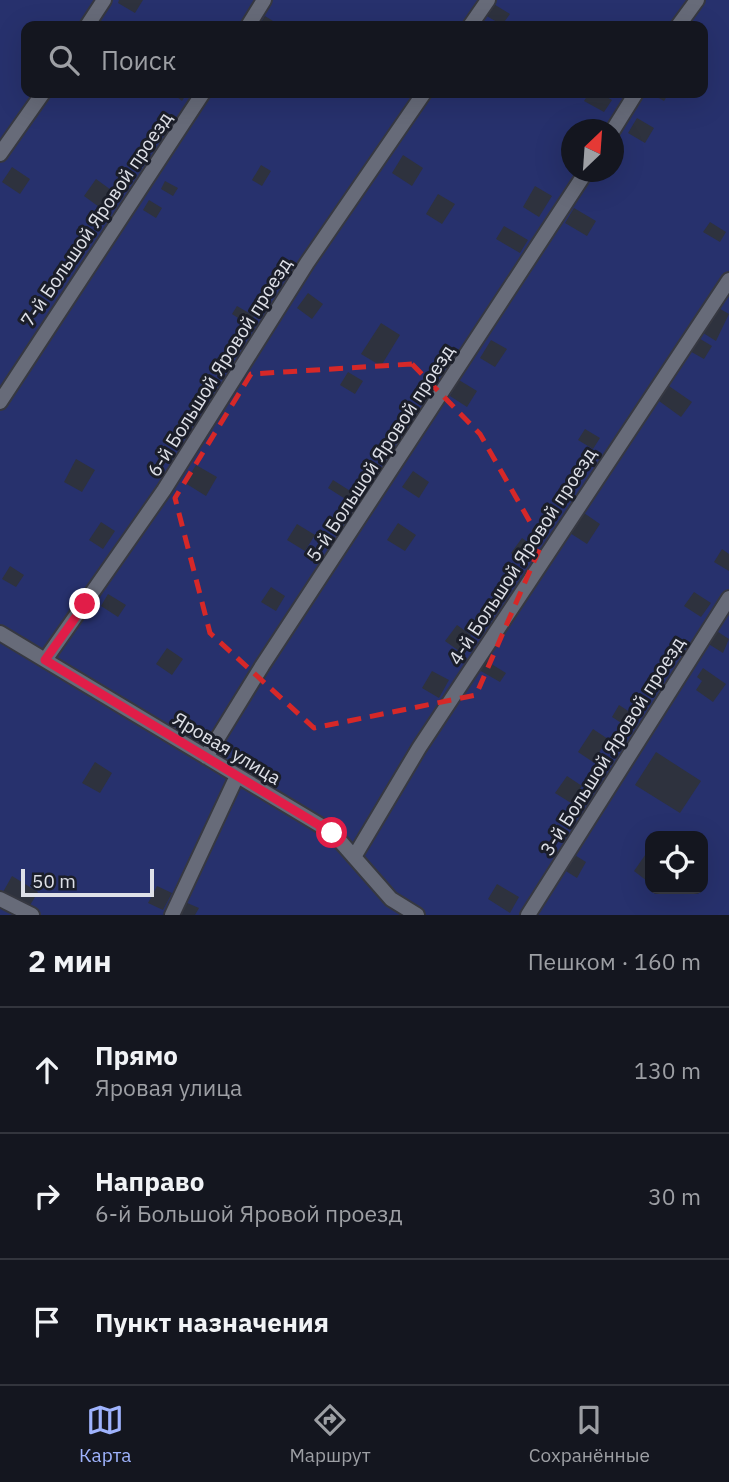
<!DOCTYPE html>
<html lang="ru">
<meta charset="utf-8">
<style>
:root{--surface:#14161f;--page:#1d1f28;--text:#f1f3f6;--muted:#9d9fa4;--line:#33353d;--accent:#9fb3fd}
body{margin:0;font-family:"IBM Plex Sans",sans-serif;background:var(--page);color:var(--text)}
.controls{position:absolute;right:21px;bottom:21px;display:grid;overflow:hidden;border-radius:14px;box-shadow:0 7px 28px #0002}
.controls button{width:63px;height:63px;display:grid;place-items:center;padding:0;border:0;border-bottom:2px solid var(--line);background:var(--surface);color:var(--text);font:35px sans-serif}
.compass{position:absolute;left:561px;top:119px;width:63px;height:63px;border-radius:50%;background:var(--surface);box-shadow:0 7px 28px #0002;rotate:25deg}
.scale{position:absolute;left:21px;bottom:18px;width:133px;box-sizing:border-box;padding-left:7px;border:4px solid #dee0e8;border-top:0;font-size:19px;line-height:24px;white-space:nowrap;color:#dee0e8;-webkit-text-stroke:5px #1b1e29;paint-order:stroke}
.stop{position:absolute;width:21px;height:21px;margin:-16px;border:5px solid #e11d48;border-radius:50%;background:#fff}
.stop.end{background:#e11d48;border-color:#fff;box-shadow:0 2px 7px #0008}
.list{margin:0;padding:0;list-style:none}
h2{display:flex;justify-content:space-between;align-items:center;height:91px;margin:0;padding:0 28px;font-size:30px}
h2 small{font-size:23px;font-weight:400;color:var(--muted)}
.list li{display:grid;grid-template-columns:46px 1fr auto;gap:21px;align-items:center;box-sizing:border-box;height:126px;padding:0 28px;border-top:2px solid var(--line)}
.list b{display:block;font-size:26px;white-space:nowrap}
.list p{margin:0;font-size:23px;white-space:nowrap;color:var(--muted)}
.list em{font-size:23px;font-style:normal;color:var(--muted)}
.icon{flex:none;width:38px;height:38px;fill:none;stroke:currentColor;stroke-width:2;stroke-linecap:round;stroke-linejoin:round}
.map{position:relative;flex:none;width:729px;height:915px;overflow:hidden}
.search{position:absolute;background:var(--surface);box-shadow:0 7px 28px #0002;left:21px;right:21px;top:21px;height:77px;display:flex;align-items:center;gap:18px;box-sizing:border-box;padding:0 24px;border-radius:14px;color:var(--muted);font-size:26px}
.sheet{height:469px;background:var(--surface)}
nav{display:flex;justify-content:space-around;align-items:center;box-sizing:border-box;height:98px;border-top:2px solid var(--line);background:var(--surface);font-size:19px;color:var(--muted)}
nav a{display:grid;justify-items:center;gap:4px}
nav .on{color:var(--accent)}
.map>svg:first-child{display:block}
.green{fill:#27316d;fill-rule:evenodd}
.building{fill:#2e323e}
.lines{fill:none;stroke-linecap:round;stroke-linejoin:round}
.street-casing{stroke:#363841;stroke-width:18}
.street{stroke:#676b79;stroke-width:14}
.route{stroke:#e11d48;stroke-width:9}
.marked{fill:none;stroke:#d62828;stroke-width:5;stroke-dasharray:14 9;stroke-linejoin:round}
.labels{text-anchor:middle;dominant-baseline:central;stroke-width:6;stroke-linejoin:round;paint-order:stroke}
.street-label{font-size:19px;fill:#dee0e8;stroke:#1b1e29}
</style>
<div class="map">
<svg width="729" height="915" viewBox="0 0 729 915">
<rect width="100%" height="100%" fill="#1b1e29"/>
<path class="green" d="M0 0H729V915H0ZM26 26H703V93H26ZM572 130H614V172H572ZM650 836H703V889H650Z"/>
<path class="building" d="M119 0H143L135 13 118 3Z
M492 3 510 14 502 25 485 15Z
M265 16 281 26H264L260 24Z
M172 93H187L182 101Z
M589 93H600L612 100 604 112 584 101Z
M650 93H669L664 101Z
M637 118 654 128 645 143 628 133Z
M403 155 423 168 412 186 392 173Z
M261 165 271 171 262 186 252 180Z
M12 167 30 179 20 194 2 182Z
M96 179 118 195 106 212 84 196Z
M165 181 178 188 173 196 161 189Z
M535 186 552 196 539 217 523 207Z
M438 194 455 204 442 224 426 214Z
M149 200 162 208 156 218 143 210Z
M574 208 596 221 587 236 565 223Z
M710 222 726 232 720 242 703 232Z
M504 226 528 240 520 253 496 239Z
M308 293 323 304 312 319 297 308Z
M237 306 254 316 249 325 232 314Z
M715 306 729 314 716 341 700 331Z
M381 323 400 335 381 366 361 354Z
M697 337 712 346 704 359 688 350Z
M491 340 507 349 495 367 480 358Z
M348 372 363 381 355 394 340 385Z
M459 380 477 391 467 407 450 396Z
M669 386 692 402 681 417 659 401Z
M585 429 600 438 593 449 578 440Z
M76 459 95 470 82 492 64 482Z
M196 465 217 477 206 496 185 483Z
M413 471 429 482 419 498 402 487Z
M333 480 355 494 350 502 328 488Z
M584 513 600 524 587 544 570 533Z
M101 522 115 531 103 549 89 540Z
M398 523 416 535 405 551 387 540Z
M297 524 315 535 305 551 287 540Z
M522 538 536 548 525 564 511 553Z
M722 549 729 554V571L714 562Z
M10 566 24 575 16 587 2 579Z
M271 587 285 596 276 611 261 602Z
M694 592 711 603 701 617 684 606Z
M108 594 126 605 118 617 101 606Z
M457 625 471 635 459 651 445 641Z
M715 630 729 639 723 653 707 643Z
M167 648 183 659 172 675 156 664Z
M485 660 506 673 500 682 479 670Z
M703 668 726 684 713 702 696 690 702 681 697 677Z
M432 671 449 680 439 698 422 688Z
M619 705 633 714 626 726 612 717Z
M593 729 608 739 593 762 578 752Z
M656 752 701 781 680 813 635 785Z
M95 762 112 773 100 793 82 783Z
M567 776 582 786 571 803 555 793Z
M650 848V876L647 881 634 871Z
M570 852 586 862 577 878 561 868Z
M12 876 38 892 29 907 3 892Z
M497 884 519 897 510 913 488 899Z
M157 886 172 893 163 910 148 903Z
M185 902 199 908 195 915H179Z"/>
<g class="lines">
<defs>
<path id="street" d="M87 26 104 0
M248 26 264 0
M470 26 488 0
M678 26 697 0
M613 130 636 93
M0 154 43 93
M0 402 203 93
M0 633 333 833 391 899 417 915
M45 660 164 490 307 263 424 93
M206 757 262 666 586 172
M354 857 419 748 729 280
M0 899 32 915
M172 915 237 776
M528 915 729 598"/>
</defs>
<use href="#street" class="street-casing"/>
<use href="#street" class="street"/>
</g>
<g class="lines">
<path class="route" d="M85 604 45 660 332 833"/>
</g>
<path class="marked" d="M412 364 480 434 542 543 476 695 314 728 210 633 175 498 251 374Z"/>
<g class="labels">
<g class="street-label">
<text transform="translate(96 219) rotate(-56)">7-й Большой Яровой проезд</text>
<text transform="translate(219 367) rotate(-58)">6-й Большой Яровой проезд</text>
<text transform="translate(380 453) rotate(-57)">5-й Большой Яровой проезд</text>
<text transform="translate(522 556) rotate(-57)">4-й Большой Яровой проезд</text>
<text transform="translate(612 746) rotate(-58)">3-й Большой Яровой проезд</text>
<text transform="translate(227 748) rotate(31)">Яровая улица</text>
</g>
</g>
</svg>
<div class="controls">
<button><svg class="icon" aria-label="locate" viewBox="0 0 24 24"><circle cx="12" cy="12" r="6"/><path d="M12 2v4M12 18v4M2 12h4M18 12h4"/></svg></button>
</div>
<svg class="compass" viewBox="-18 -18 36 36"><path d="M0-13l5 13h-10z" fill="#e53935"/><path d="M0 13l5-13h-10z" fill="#9d9fa4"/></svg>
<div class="scale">50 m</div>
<div class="stop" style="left:332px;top:833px"></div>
<div class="stop end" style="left:85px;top:604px"></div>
<div class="search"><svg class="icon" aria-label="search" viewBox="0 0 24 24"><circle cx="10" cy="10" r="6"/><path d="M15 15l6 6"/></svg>Поиск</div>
</div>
<section class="sheet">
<h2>2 мин<small>Пешком · 160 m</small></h2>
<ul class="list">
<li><svg class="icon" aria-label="ahead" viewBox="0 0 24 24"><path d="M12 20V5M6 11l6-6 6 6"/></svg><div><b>Прямо</b><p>Яровая улица</p></div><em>130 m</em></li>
<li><svg class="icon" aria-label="right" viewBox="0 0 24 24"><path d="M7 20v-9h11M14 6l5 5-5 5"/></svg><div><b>Направо</b><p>6-й Большой Яровой проезд</p></div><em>30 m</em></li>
<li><svg class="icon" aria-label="arrive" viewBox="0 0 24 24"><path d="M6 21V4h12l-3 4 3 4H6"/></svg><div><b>Пункт назначения</b></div></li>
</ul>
</section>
<nav>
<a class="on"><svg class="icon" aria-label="map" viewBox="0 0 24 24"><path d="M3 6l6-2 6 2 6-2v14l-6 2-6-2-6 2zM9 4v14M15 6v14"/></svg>Карта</a>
<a><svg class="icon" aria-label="directions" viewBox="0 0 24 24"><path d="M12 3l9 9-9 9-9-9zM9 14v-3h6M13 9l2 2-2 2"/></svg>Маршрут</a>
<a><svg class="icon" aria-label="saved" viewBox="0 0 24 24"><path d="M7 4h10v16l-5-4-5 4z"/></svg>Сохранённые</a>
</nav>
